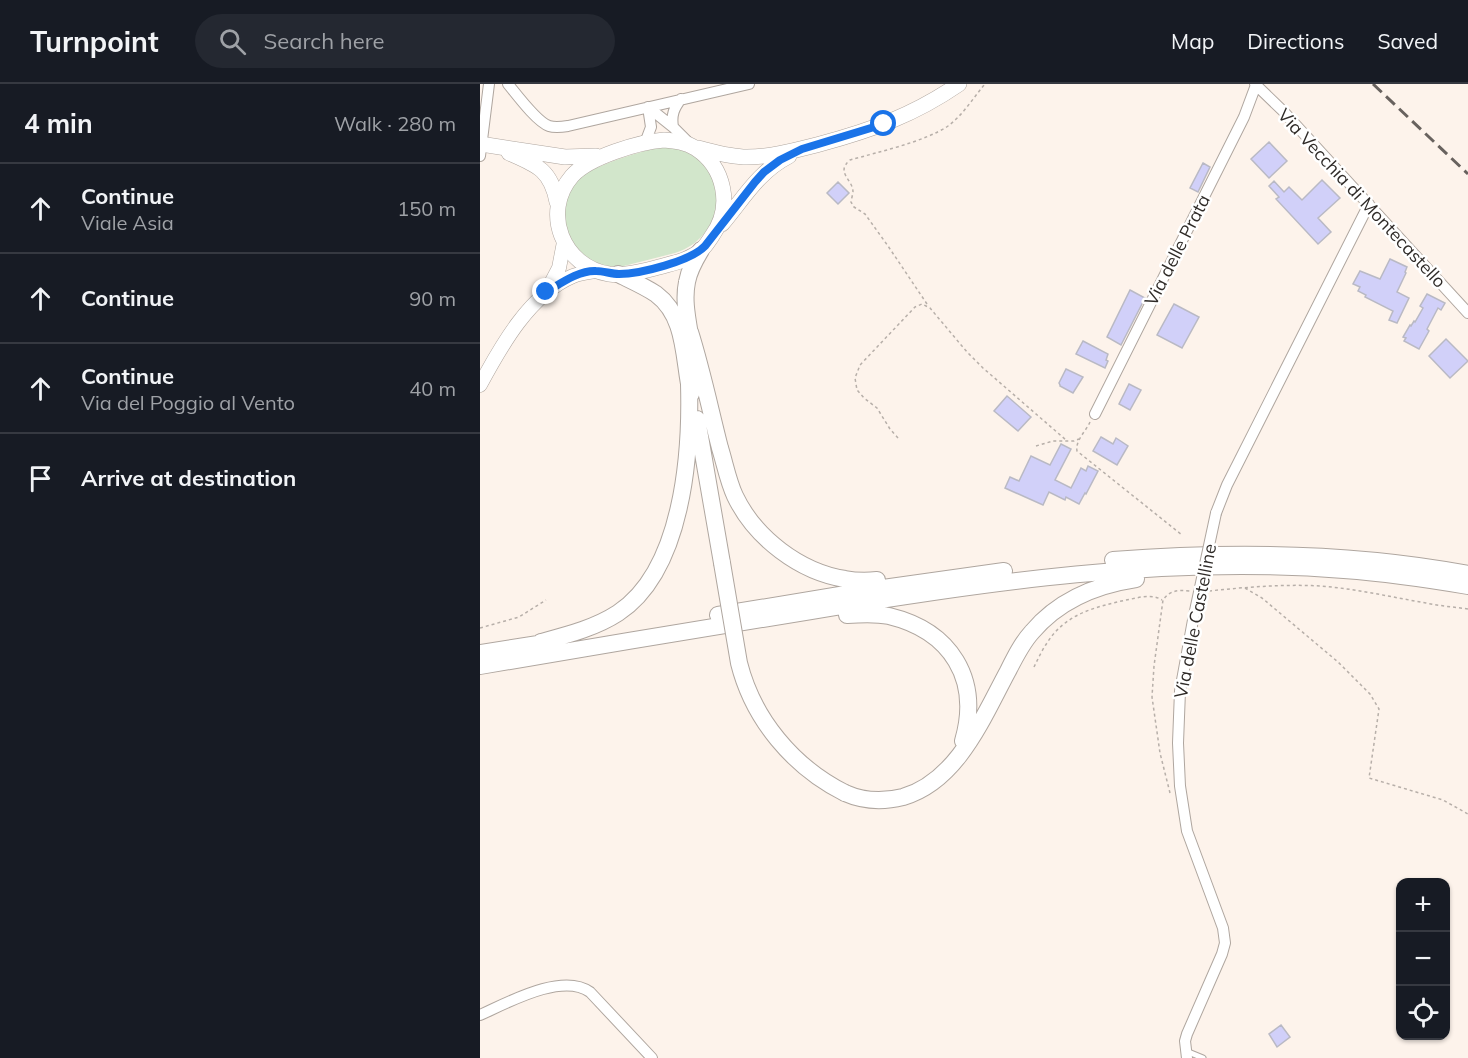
<!DOCTYPE html>
<meta charset="utf-8">
<style>
:root{--surface:#171b24;--page:#242831;--text:#f1f3f6;--muted:#9ea1a6;--line:#363941}
body{margin:0;font-family:Mulish,sans-serif;background:var(--page);color:var(--text)}
.controls{position:absolute;right:18px;bottom:18px;display:grid;overflow:hidden;border-radius:12px;box-shadow:0 2px 4px #0004}
.controls button{width:54px;height:54px;display:grid;place-items:center;padding:0;border:0;border-bottom:2px solid var(--line);background:var(--surface);color:var(--text);font:30px sans-serif}
.stop{position:absolute;width:18px;height:18px;margin:-14px;border:4px solid #1a73e8;border-radius:50%;background:#fff}
.stop.end{background:#1a73e8;border-color:#fff;box-shadow:0 2px 6px #0008}
.list{margin:0;padding:0;list-style:none}
h2{display:flex;justify-content:space-between;align-items:center;height:78px;margin:0;padding:0 24px;font-size:26px}
h2 small{font-size:20px;font-weight:400;color:var(--muted)}
.list li{display:grid;grid-template-columns:39px 1fr auto;gap:18px;align-items:center;box-sizing:border-box;height:90px;padding:0 24px;border-top:2px solid var(--line)}
.list b{display:block;font-size:22px;white-space:nowrap}
.list p{margin:0;font-size:20px;white-space:nowrap;color:var(--muted)}
.list em{font-size:20px;font-style:normal;color:var(--muted)}
.icon{flex:none;width:33px;height:33px;fill:none;stroke:currentColor;stroke-width:2;stroke-linecap:round;stroke-linejoin:round}
.map{position:relative;flex:none;width:988px;height:974px;overflow:hidden}
header{display:flex;align-items:center;gap:36px;box-sizing:border-box;height:84px;padding:0 30px;background:var(--surface);border-bottom:2px solid var(--line)}
header strong{font-size:28px}
nav{display:flex;gap:33px;margin-inline-start:auto;font-size:21px}
.search{width:420px;height:54px;background:var(--page);display:flex;align-items:center;gap:15px;box-sizing:border-box;padding:0 21px;border-radius:33px;color:var(--muted);font-size:22px}
main{display:flex}
aside{flex:1;background:var(--surface)}
.map>svg:first-child{display:block}
.green{fill:#d2e6cb}
.building{fill:#d1d0f9;stroke:#b9b9c4;stroke-width:1.5}
.lines{fill:none;stroke-linecap:round;stroke-linejoin:round}
.service-casing{stroke:#afa69f;stroke-width:7}
.minor-casing{stroke:#afa69f;stroke-width:12}
.secondary-casing{stroke:#afa69f;stroke-width:15}
.primary-casing{stroke:#afa69f;stroke-width:16}
.trunk-casing{stroke:#afa69f;stroke-width:18}
.path{stroke:#b7afa9;stroke-width:1.5;stroke-dasharray:3 3;stroke-linecap:butt}
.service{stroke:#fff;stroke-width:5}
.minor{stroke:#fff;stroke-width:10}
.secondary{stroke:#fff;stroke-width:14}
.primary{stroke:#fff;stroke-width:15}
.trunk{stroke:#fff;stroke-width:16}
.rail{stroke:#68625e;stroke-width:3;stroke-dasharray:12 6;stroke-linecap:butt}
.minor-bridge-casing{stroke:#afa69f;stroke-width:12;stroke-linecap:butt}
.trunk-bridge-casing{stroke:#afa69f;stroke-width:18;stroke-linecap:butt}
.minor-bridge{stroke:#fff;stroke-width:10}
.trunk-bridge{stroke:#fff;stroke-width:16}
.route{stroke:#1a73e8;stroke-width:8}
.labels{text-anchor:middle;dominant-baseline:central;stroke-width:5;stroke-linejoin:round;paint-order:stroke}
.street-label{font-size:18px;fill:#2f2b28;stroke:#fff}
</style>
<header>
<strong>Turnpoint</strong>
<div class="search"><svg class="icon" aria-label="search" viewBox="0 0 24 24"><circle cx="10" cy="10" r="6"/><path d="M15 15l6 6"/></svg>Search here</div>
<nav><a>Map</a><a>Directions</a><a>Saved</a></nav>
</header>
<main>
<aside>
<h2>4 min<small>Walk · 280 m</small></h2>
<ul class="list">
<li><svg class="icon" aria-label="ahead" viewBox="0 0 24 24"><path d="M12 20V5M6 11l6-6 6 6"/></svg><div><b>Continue</b><p>Viale Asia</p></div><em>150 m</em></li>
<li><svg class="icon" aria-label="ahead" viewBox="0 0 24 24"><path d="M12 20V5M6 11l6-6 6 6"/></svg><div><b>Continue</b></div><em>90 m</em></li>
<li><svg class="icon" aria-label="ahead" viewBox="0 0 24 24"><path d="M12 20V5M6 11l6-6 6 6"/></svg><div><b>Continue</b><p>Via del Poggio al Vento</p></div><em>40 m</em></li>
<li><svg class="icon" aria-label="arrive" viewBox="0 0 24 24"><path d="M6 21V4h12l-3 4 3 4H6"/></svg><div><b>Arrive at destination</b></div></li>
</ul>
</aside>
<div class="map">
<svg width="988" height="974" viewBox="0 0 988 974">
<rect width="100%" height="100%" fill="#fdf3eb"/>
<path class="green" d="M183 63C190 64 198 64 206 68 253 89 244 154 195 169L140 183C93 184 65 128 100 94 115 81 163 66 183 63Z"/>
<path class="building" d="M789 58 807 77 789 94 771 75Z
M723 79 730 83 718 108 710 104Z
M842 96 860 114 838 134 851 148 838 160 796 115 799 113 789 102 794 97 804 108 809 103 822 116Z
M358 98 369 109 358 120 347 109Z
M910 175 927 183 925 188 926 189 917 208 929 214 917 239 909 236 913 227 885 213 886 211 878 207 880 203 873 200 880 187 900 195Z
M650 206 665 214 641 261 627 253Z
M947 210 965 219 961 226 958 224 947 245 949 247 939 265 924 257 926 254 923 253 930 241 931 242 934 237 935 238 943 224 940 222Z
M694 220 719 233 702 264 677 251Z
M966 255 988 277 970 294 949 272Z
M603 257 628 270 626 276 628 277 625 284 596 270Z
M586 285 603 293 593 309 580 302V301L579 299Z
M649 300 661 306 650 326 639 320Z
M527 312 551 333 538 347 514 327Z
M621 353 633 360 636 354 648 362 637 381 613 367Z
M581 360 591 365 575 396 591 404 601 384 606 387 608 382 618 387 606 410 605 409 599 420 586 413 585 416 569 408 563 421 525 404 530 393 539 397 551 372 570 381Z
M801 941 810 953 797 963 789 950Z"/>
<g class="lines">
<defs>
<path id="service" d="M706 967 723 974"/>
<path id="minor" d="M28 0C37 11 57 38 69 42 75 44 82 43 88 42L269 0
M775 0 803 27 988 229
M168 23 193 43 208 58
M193 43C191 31 194 24 201 15
M165 59 171 43 168 23
M0 72 9 0
M615 330 764 33 776 1
M736 429 747 401 889 120
M0 931C27 919 82 888 110 908L172 974
M707 974 705 957 707 950 742 870 745 859 743 844 707 747 700 702 698 659 700 607 713 536"/>
<path id="secondary" d="M67 207 79 184 84 158
M0 301C21 262 50 210 93 192 100 189 109 188 116 187"/>
<path id="primary" d="M184 56C195 57 206 58 215 64 245 83 253 123 232 152 229 156 226 162 221 166 210 176 193 179 179 183 163 187 146 192 129 190 83 183 61 128 92 92 109 73 159 58 184 56Z
M0 60 85 73 116 72
M218 64C234 68 250 73 267 73 292 73 316 66 340 60 392 46 434 31 479 0
M29 69C57 81 71 86 77 118
M242 140C264 114 278 88 309 72"/>
<path id="trunk" d="M138 190C150 196 164 202 176 210 207 233 203 276 211 310
M210 248C222 286 230 325 240 364 245 380 248 397 255 412 275 454 320 488 365 495 376 497 387 497 397 496
M211 257C208 237 203 217 207 198 209 186 215 176 221 166
M217 335 242 479
M633 476C751 467 871 468 988 490
M238 531 396 505 524 487
M367 531C381 530 395 529 409 532 471 547 501 595 483 657
M61 558C87 551 115 544 138 529 203 486 211 370 209 300
M0 569 71 558
M0 582C110 563 221 545 331 527 507 499 685 471 864 486 905 489 947 495 988 502
M365 709C383 717 403 718 423 713 478 697 503 633 528 587 535 573 542 559 552 548 579 516 616 501 656 495"/>
</defs>
<use href="#service" class="service-casing"/>
<use href="#minor" class="minor-casing"/>
<use href="#secondary" class="secondary-casing"/>
<use href="#primary" class="primary-casing"/>
<use href="#trunk" class="trunk-casing"/>
<path class="path" d="M447 220 408 162 385 130 374 123 371 118C371 117 373 109 373 108 373 95 355 89 370 76 398 68 444 58 468 42 483 31 493 14 505 0
M610 338C606 347 595 357 597 367L702 451
M418 354 410 345 397 324 384 314 377 306 375 294 380 281 435 223 442 220 450 224 487 268 503 284 586 356
M556 362 573 357H594L599 355
M765 504 782 514 858 578 890 610 899 625 889 694 963 716 988 730
M729 507C767 503 804 500 841 502 877 505 911 513 946 519 960 522 974 523 988 525
M0 544 39 533 66 516
M554 583C558 575 562 566 567 559 585 530 615 523 646 516 658 514 671 509 682 516
M690 709 680 669 672 613 674 582 683 516C690 506 698 506 710 507"/>
<use href="#service" class="service"/>
<use href="#minor" class="minor"/>
<use href="#secondary" class="secondary"/>
<use href="#primary" class="primary"/>
<use href="#trunk" class="trunk"/>
<path class="rail" d="M893 0 988 90"/>
<defs>
<path id="minor-bridge" d="M713 536 736 429"/>
<path id="trunk-bridge" d="M242 479 259 579C273 635 313 683 365 709"/>
</defs>
<use href="#minor-bridge" class="minor-bridge-casing"/>
<use href="#trunk-bridge" class="trunk-bridge-casing"/>
<use href="#minor-bridge" class="minor-bridge"/>
<use href="#trunk-bridge" class="trunk-bridge"/>
</g>
<g class="lines">
<path class="route" d="M66 208C80 200 99 186 116 187 124 187 131 190 139 190 160 190 211 177 225 162L275 98 284 88 300 76 322 65 404 40"/>
</g>
<g class="labels">
<g class="street-label">
<text transform="translate(882 114) rotate(47)">Via Vecchia di Montecastello</text>
<text transform="translate(697 166) rotate(-63)">Via delle Prata</text>
<text transform="translate(715 537) rotate(-79)">Via delle Castelline</text>
</g>
</g>
</svg>
<div class="controls">
<button>+</button>
<button>−</button>
<button><svg class="icon" aria-label="locate" viewBox="0 0 24 24"><circle cx="12" cy="12" r="6"/><path d="M12 2v4M12 18v4M2 12h4M18 12h4"/></svg></button>
</div>
<div class="stop" style="left:404px;top:40px"></div>
<div class="stop end" style="left:66px;top:208px"></div>
</div>
</main>
